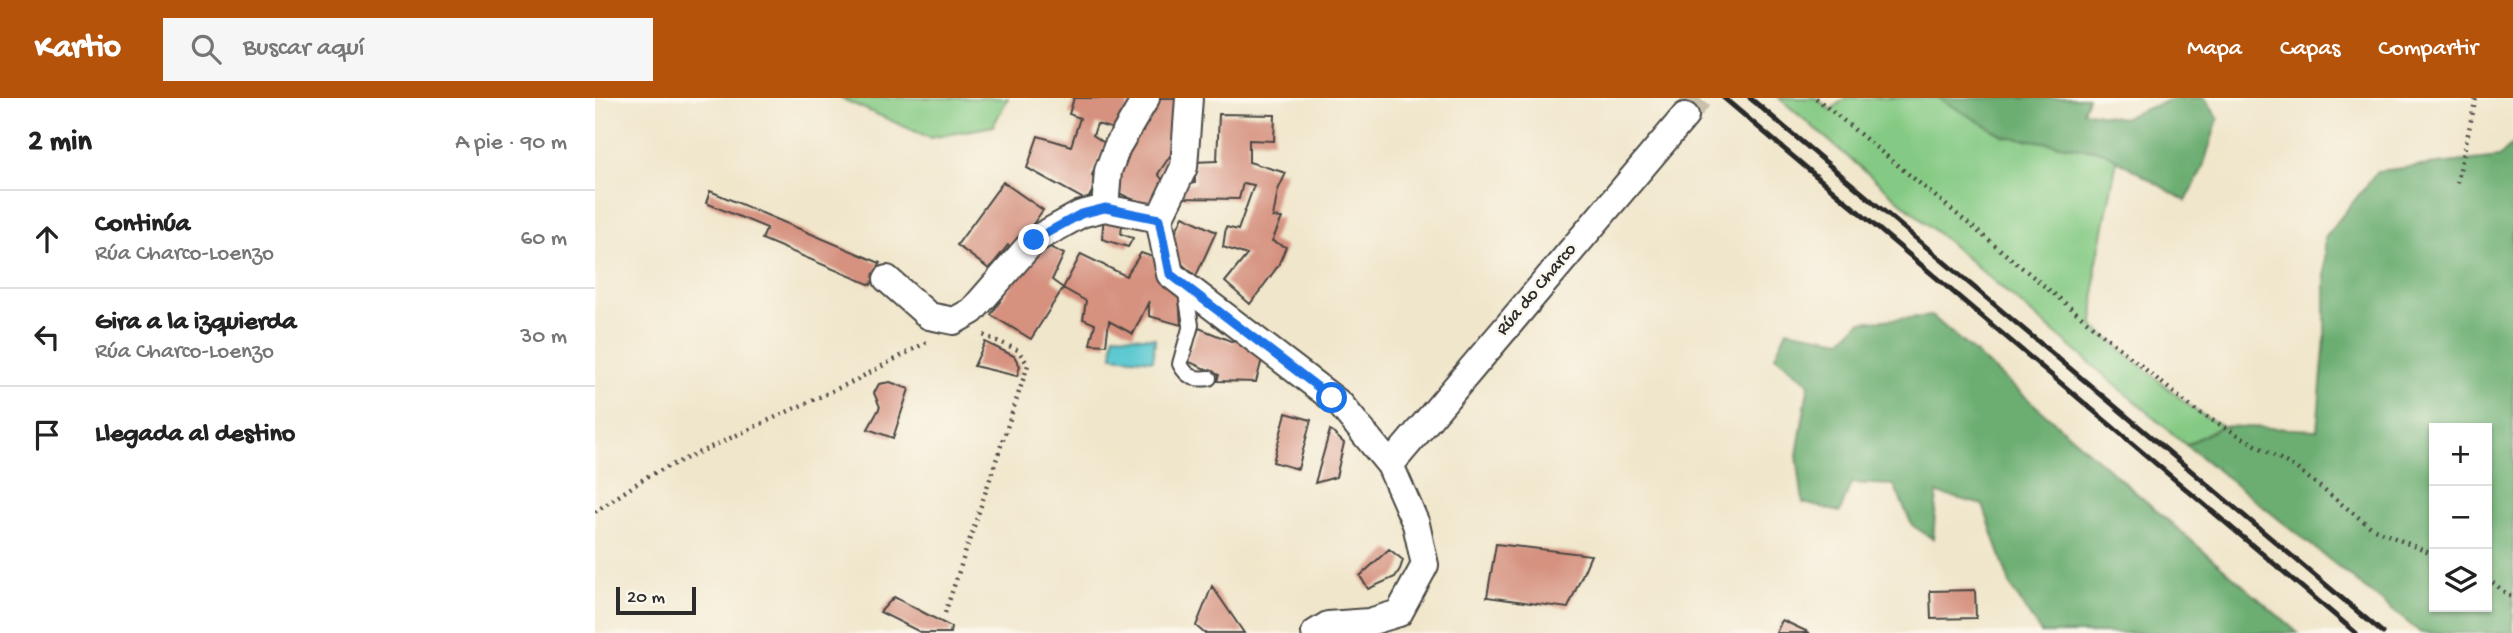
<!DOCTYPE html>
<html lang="es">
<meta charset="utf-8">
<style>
:root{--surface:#fff;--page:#f6f6f6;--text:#222;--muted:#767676;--line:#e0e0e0;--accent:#b45309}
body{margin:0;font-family:"Gochi Hand",sans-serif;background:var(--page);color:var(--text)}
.controls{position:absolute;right:21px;bottom:21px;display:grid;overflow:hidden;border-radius:0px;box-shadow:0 2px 5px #0004}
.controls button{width:63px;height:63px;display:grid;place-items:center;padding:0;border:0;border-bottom:2px solid var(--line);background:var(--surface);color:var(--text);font:35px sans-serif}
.scale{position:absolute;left:21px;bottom:18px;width:80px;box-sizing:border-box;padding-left:7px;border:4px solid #2b2b2b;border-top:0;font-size:19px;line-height:24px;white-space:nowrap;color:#2b2b2b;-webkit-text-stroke:5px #fbf7ec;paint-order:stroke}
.stop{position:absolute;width:21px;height:21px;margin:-16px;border:5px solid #1a73e8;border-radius:50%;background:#fff}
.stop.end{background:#1a73e8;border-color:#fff;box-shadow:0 2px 7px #0008}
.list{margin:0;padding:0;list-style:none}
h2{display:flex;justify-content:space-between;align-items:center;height:91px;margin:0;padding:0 28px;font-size:30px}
h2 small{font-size:23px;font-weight:400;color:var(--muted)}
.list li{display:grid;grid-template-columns:46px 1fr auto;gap:21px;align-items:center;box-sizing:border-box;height:98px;padding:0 28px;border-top:2px solid var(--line)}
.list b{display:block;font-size:26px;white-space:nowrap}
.list p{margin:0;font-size:23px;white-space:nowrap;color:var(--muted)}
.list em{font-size:23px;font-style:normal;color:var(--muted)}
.icon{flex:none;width:38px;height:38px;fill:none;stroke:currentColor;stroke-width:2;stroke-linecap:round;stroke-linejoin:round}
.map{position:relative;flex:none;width:1918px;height:535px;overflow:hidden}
header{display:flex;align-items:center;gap:42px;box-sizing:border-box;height:98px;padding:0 35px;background:var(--accent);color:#fff}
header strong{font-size:33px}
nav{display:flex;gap:38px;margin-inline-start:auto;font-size:24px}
.search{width:490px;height:63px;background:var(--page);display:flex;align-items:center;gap:18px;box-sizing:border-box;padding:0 24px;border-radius:0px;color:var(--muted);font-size:26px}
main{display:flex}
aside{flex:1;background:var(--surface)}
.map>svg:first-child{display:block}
.green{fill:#85ca84;stroke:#587a58;stroke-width:2}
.forest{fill:#6cae72;stroke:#4c6c4e;stroke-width:2;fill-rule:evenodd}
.water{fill:#5cc9d0;stroke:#447a7e;stroke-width:2}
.building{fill:#d6917f}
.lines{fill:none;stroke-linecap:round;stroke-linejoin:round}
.minor-tunnel{stroke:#c9c1ab;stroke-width:26;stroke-dasharray:26 13;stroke-linecap:butt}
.service-casing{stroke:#494743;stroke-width:18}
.minor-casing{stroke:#494743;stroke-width:30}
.path{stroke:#494743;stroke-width:4.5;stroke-dasharray:2 5;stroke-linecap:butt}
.service{stroke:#fff;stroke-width:14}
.minor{stroke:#fff;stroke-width:26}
.rail{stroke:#2b2b2b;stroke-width:5}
.route{stroke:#1a73e8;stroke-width:9}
.labels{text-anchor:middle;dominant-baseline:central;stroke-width:5;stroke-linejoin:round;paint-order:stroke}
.street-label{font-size:19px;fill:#2b2b2b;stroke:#fbf7ec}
</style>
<header>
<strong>Kartio</strong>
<div class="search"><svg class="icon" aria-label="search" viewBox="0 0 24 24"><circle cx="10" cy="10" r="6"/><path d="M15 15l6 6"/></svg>Buscar aquí</div>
<nav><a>Mapa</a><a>Capas</a><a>Compartir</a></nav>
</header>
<main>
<aside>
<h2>2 min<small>A pie · 90 m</small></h2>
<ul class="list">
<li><svg class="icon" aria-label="ahead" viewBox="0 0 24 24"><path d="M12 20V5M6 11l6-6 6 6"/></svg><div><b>Continúa</b><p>Rúa Charco-Loenzo</p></div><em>60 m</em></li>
<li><svg class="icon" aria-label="left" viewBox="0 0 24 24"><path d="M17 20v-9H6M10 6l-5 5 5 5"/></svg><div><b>Gira a la izquierda</b><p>Rúa Charco-Loenzo</p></div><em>30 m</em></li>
<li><svg class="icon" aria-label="arrive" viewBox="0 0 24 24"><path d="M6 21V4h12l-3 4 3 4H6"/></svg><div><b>Llegada al destino</b></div></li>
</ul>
</aside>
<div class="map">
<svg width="1918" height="535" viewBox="0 0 1918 535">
<rect width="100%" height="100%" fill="#fbf7ec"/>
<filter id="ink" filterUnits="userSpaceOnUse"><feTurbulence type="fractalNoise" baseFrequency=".0143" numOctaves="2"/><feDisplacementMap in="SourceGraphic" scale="14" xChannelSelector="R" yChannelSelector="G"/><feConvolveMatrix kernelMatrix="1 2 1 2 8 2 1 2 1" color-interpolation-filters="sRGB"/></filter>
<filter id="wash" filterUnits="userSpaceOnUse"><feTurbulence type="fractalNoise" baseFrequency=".00686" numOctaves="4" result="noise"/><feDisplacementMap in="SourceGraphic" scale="28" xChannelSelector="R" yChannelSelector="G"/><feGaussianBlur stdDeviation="1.57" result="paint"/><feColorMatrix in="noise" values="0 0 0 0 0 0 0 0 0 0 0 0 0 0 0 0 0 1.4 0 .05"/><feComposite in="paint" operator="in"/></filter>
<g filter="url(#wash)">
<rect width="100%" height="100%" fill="#f0e6cb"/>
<path class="green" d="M245 0H413L398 28 335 40Z
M1184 0H1221L1236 12 1250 0H1343L1463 47 1507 53 1522 62 1501 168 1498 228 1601 313 1627 328 1591 347Z"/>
<path class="forest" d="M1343 0H1493L1488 13 1527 20 1580 0H1610L1623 21 1607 72 1591 103 1507 53 1409 38Z
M1918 46V535H1826L1591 347 1627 328 1722 332 1730 240V139L1783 73 1904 59ZM1892 330V509H1839V330Z
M1337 218 1703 535H1446L1416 489 1388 407 1342 395 1338 441 1317 427 1299 387 1256 385 1245 414 1208 405 1202 357 1214 285 1180 258 1192 232 1247 242 1265 224Z"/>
<path class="water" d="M519 237 560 240 558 262 517 258Z"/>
<g id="blocks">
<path class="building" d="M479 0H536L525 33 502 26 498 37 511 46 497 77 501 86 492 103 432 70 443 38 476 48 485 20 474 16Z
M561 0H587L581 49 563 76 570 85 563 107 541 103 524 95 521 66Z
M624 16 680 17 679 43 654 42V64L691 75 683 92 678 119 687 120 677 143 691 149 683 168 655 206 630 184 652 157 628 149 631 129 643 132 659 87 648 85 644 101 588 100V87L600 85 599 64 622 63Z
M408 84 448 112 420 151 413 147 394 171 362 147Z
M115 93 285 165 276 187 167 141 172 130 111 105Z
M509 116 528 119 526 136 538 140 533 149 507 141Z
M588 118 621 134 601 178 582 162 573 150Z
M449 146 469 156 457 182 468 190 436 241 396 217 434 160Z
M546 155 561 160 584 198 586 227 554 218V203L538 236 514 223 511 247 495 246 500 226 488 221 491 203 468 190 486 156 531 178Z
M604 230 638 244 641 236 667 261 661 284 622 283 624 277 590 262Z
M390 244 419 258 425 268 422 278 379 268Z
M295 284 314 291 298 340 273 331 285 309 279 295 284 286Z
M691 315 716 322 703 371 678 364Z
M735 332 749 345 741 379 720 385Z
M901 446 996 457 973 510 892 499Z
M794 451 808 462 805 471 800 479 773 491 765 478Z
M617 488 649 535H609L601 528Z
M1380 492 1381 520 1336 521 1335 493Z
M299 499 356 529 355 535H327L285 514Z
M1187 522 1215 535H1181Z"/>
</g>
</g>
<g filter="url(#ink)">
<use href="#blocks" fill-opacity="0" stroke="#494743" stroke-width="2"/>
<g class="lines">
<path class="minor-tunnel" d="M1090 18 1104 0"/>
<defs>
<path id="service" d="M590 189 596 227 585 266C592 279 599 282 614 280"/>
<path id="minor" d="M594 0 589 69 564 121 575 176 745 306 795 367 821 426 830 467 804 515
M510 110 513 73 522 49 551 0
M292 181 334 218 359 223 377 213 439 142 486 116 510 110 564 121
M795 367 1090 18
M720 535 733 527 774 524 804 515"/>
</defs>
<use href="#service" class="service-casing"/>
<use href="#minor" class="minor-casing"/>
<path class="path" d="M1221 0 1601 313 1701 370 1777 430 1839 457
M1862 85 1881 0
M0 414 53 378 259 283 332 244
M1892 480 1918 501
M350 515 433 267 423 252 386 236"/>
<use href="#service" class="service"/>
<use href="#minor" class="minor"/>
<path class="rail" d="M1129 0 1761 535
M1155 0 1788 535"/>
</g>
</g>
<g class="lines" filter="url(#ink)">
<path class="route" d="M439 142 486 116 510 110 564 121 575 176 737 300"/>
</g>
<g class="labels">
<g class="street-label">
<text transform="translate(942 192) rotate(-50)">Rúa do Charco</text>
</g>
</g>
</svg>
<div class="controls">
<button>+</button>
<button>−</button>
<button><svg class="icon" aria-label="layers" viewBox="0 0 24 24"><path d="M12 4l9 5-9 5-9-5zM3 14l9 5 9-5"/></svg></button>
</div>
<div class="scale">20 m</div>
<div class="stop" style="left:737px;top:300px"></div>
<div class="stop end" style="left:439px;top:142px"></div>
</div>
</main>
